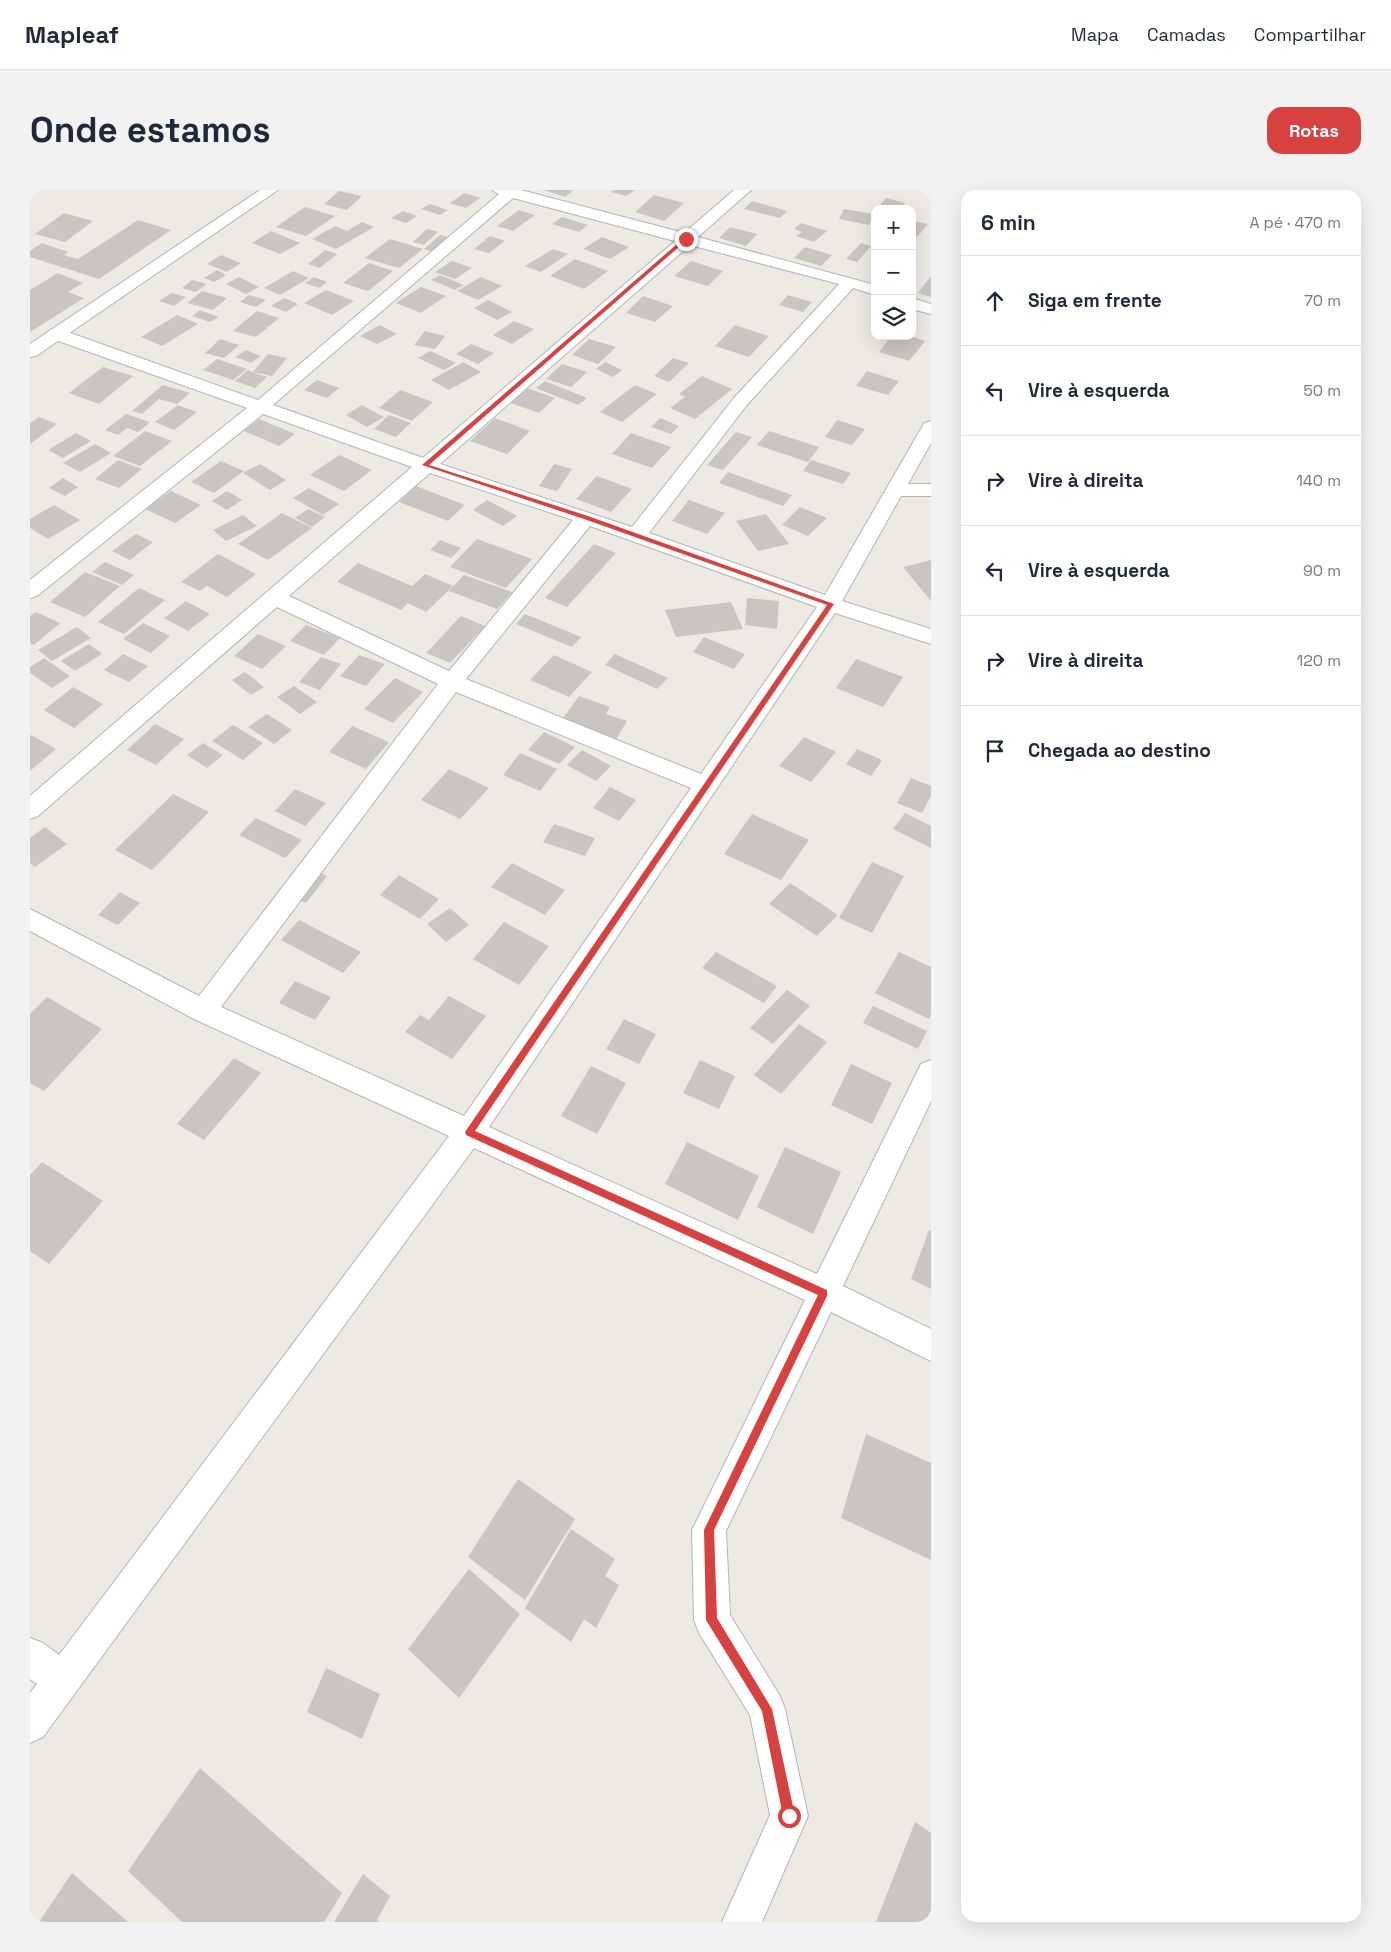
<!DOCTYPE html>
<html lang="pt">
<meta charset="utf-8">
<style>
:root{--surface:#fff;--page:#f2f2f3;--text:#1f2937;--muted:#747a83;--line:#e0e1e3;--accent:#d74140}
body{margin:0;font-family:"Space Grotesk",sans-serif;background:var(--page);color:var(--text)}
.controls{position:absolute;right:15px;top:15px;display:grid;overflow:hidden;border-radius:10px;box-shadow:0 5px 20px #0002}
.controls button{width:45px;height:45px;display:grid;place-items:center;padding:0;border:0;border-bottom:1px solid var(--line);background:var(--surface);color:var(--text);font:25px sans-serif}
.stop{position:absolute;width:15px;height:15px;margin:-11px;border:4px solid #d74140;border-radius:50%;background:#fff}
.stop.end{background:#d74140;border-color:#fff;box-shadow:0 1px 5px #0008}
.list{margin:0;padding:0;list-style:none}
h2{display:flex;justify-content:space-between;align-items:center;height:65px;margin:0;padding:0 20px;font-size:21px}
h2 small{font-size:16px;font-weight:400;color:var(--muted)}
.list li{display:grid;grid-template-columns:32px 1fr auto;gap:15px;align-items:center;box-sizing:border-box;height:90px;padding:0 20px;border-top:1px solid var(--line)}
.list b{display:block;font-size:19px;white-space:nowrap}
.list em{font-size:16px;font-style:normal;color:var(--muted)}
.icon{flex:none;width:28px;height:28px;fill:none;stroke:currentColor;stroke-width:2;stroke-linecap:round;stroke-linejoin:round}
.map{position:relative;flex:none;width:901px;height:1732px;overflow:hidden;border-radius:15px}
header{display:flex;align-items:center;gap:30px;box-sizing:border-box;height:70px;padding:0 25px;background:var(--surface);border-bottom:1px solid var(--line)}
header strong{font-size:24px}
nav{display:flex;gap:28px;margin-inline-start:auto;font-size:18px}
.intro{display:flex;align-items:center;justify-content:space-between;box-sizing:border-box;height:120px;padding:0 30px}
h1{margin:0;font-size:35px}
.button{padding:12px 22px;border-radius:15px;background:var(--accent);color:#fff;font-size:18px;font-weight:700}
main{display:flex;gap:30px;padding:0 30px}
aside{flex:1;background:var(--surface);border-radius:15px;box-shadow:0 5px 20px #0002}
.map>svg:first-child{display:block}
.building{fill:#c9c5c1}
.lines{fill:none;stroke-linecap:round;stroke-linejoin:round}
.street-casing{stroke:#b1b5b8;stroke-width:2}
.secondary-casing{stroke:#b1b4b8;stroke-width:2}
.street{fill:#fff;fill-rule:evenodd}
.secondary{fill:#fff;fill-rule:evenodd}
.route{fill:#d74140}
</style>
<header>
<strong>Mapleaf</strong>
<nav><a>Mapa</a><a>Camadas</a><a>Compartilhar</a></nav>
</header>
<div class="intro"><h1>Onde estamos</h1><a class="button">Rotas</a></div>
<main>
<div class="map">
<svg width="901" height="1732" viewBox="0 0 901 1732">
<rect width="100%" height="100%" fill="#edeae4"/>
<path class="building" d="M513 0H543L535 7Z
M583 0H605L596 6 581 2Z
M309 1 332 6 317 20 294 14Z
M434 3 450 8 436 18 420 13Z
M624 5 654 13 634 31 605 22Z
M856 8 875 13 869 19 849 16Z
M722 11 757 21 750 28 714 19Z
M400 14 418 20 410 25 391 19Z
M275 17 305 26 276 46 246 37Z
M814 19 844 24 839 35 809 29Z
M489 20 505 25 483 41 467 36Z
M373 21 387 26 376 33 361 28Z
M34 23 63 31 35 52 5 44Z
M532 27 558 35 549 42 522 34Z
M108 30 141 40 69 89 0 67V61L12 53 38 62 34 65 48 69Z
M882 31 898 34 888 46 882 45Z
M332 32 344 37 306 59 282 49 305 36 317 41Z
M771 33 797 41 784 52 766 46 772 42 764 39Z
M700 37 727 44 716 56 689 48Z
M397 39 408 42 394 55 383 52Z
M241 41 270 53 250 64 222 53Z
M410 45 422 48 406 63 394 59Z
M460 46 475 51 459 63 444 59Z
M572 47 599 57 580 69 553 59Z
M360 49 393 59 369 78 335 68Z
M831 53 841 56 827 72 816 69Z
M775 57 802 65 791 76 764 68Z
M523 59 538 64 511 82 495 76Z
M295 60 307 64 290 78 278 74Z
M191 65 211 73 197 82 177 74Z
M545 69 578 81 554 99 520 86Z
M422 71 442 78 425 89 405 82Z
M661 71 693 81 678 96 644 86Z
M339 73 363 81 338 101 313 93Z
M187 80 196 85 184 92 174 88Z
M263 81 279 88 250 105 234 98Z
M28 83 53 93 38 102 54 108 0 142V100Z
M410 85 434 95 425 100 401 90Z
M901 86V107L888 103Z
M209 87 229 97 216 104 196 94Z
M284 87 297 92 289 98 275 93Z
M451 87 472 96 448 110 427 101Z
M162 90 177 94 166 102 152 98Z
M391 97 416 106 391 123 366 113Z
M296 100 324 111 302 125 274 113Z
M172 101 197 108 183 120 157 113Z
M142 103 156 107 144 116 129 111Z
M219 105 236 110 226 117 210 112Z
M758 105 782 112 773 122 749 115Z
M613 106 643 116 625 132 596 123Z
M254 108 268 114 256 122 241 116Z
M458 110 482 122 467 130 444 118Z
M170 120 189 127 180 132 162 126Z
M227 121 249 128 226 147 203 141Z
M147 125 168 134 132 156 111 147Z
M484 131 504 139 482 154 463 145Z
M350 135 367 144 347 154 330 146Z
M705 135 739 146 719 167 685 156Z
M395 141 415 146 405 159 384 155Z
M861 146H881L895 151 879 171 849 162Z
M190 149 209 155 194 168 175 163Z
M559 149 586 157 568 174 542 165Z
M441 154 464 163 448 174 426 164Z
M216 160 231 166 221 173 205 167Z
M400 161 426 173 414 180 388 168Z
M238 164 257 168 242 186 223 182Z
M643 168 659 173 639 192 624 186Z
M187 169 217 179 203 190 173 180Z
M433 172 451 182 419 200 401 190Z
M575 172 592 180 583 187 566 179Z
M532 174 557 182 541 197 516 189Z
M73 177 103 186 69 214 39 203Z
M218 180 222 182 237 187 225 198 205 191Z
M837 181 869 191 858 205 826 196Z
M672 186 702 199 665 229 640 218 655 207 649 204Z
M287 190 309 198 297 208 274 200Z
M515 191 557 208 548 215 506 198Z
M133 195 160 203 147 214 129 209 112 224 102 221Z
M605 195 627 204 592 232 570 222Z
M497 198 525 208 509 223 481 213Z
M370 200 403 212 382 231 349 218Z
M148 215 167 222 144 240 125 232Z
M332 215 354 227 337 237 316 225Z
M96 224 120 232 108 242 97 238 88 245 75 240Z
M359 225 381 233 366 247 344 239Z
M9 227 27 234 0 254V233Z
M465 228 500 241 477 264 440 251Z
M630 228 649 236 641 244 621 237Z
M229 229 265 244 249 256 214 241Z
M807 230 835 239 822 255 795 247Z
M115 241 142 251 110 276 83 266Z
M739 241 789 257 778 272 727 255Z
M706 242 722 247 693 280 677 275Z
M46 243 61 251 33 268 18 260Z
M601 243 641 257 622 278 582 264Z
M65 254 81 263 50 282 33 273Z
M309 265 342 280 314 301 280 285Z
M88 270 112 279 89 298 65 289Z
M781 270 821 283 813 294 773 281Z
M191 271 214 281 184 303 161 292Z
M230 274 256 290 240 300 213 283Z
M524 274 542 279 527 301 509 296Z
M698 282 762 305 753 316 689 293Z
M567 286 602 299 581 322 546 309Z
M33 288 48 297 35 306 19 298Z
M386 296 435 315 418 331 369 312Z
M279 298 309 314 293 325 263 308Z
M141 301 171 315 145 333 115 319Z
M197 301 212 310 197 320 182 311Z
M457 310 487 326 473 336 443 320Z
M659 310 695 323 677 344 642 331Z
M24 315 50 330 18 349 0 338V329Z
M770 317 797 328 778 346 752 335Z
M278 319 295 327 282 337 265 328Z
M252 323 282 338 238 370 208 354Z
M736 324 759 354 728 361 706 331Z
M213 325 227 336 196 351 183 340Z
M106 344 123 352 100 370 82 361Z
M447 349 502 369 476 398 420 377Z
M410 350 431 358 421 368 400 360Z
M564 354 586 363 537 417 515 408Z
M188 364 226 384 197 407 177 396 170 401 151 392Z
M901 370V411L873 377Z
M75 372 104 385 92 395 62 382Z
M328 373 382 396 395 384 423 396 396 422 378 413 371 420 307 392Z
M55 382 90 396 55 427 20 412Z
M434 385 482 402 467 419 419 401Z
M109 398 135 410 94 444 68 432Z
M717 408 749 411 747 439 715 435Z
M156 411 180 424 158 441 134 428Z
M701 412 713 439 646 447 635 420Z
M6 422 30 433 4 455 0 453V426Z
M495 424 551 447 542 457 486 434Z
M431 426 455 436 420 473 396 463Z
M113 433 140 446 121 463 93 449Z
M276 435 310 448 294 465 260 451Z
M47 437 61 448 22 471 8 460Z
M228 444 256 456 232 479 204 466Z
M674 447 715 464 704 479 663 462Z
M59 454 72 464 45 481 31 471Z
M93 464 118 476 99 492 74 480Z
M585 464 638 488 627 499 575 475Z
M329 465 355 474 336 496 310 486Z
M524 465 562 482 539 507 500 490Z
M291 467 311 474 290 500 269 492Z
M14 468 40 486 22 498 0 483V477Z
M826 469 873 487 853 517 806 498Z
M215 482 234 497 221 505 202 490Z
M365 488 393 502 363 533 334 519Z
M264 496 287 512 270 524 247 507Z
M43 497 73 514 44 538 14 520Z
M549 506 580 517 576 524 597 531 585 551 531 531Z
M237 524 262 540 244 554 218 537Z
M125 534 154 549 126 575 97 560Z
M203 535 233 553 213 570 182 551Z
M322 536 359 552 336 579 299 562Z
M514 542 545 557 529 574 498 560Z
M1 545 26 559 0 581V546Z
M774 547 806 562 781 592 749 576Z
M173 553 193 565 177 578 157 565Z
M827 559 852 570 841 586 816 574Z
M552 560 581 576 566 591 537 575Z
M490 563 527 579 510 601 473 585Z
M419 579 459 598 430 629 391 610Z
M881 588 901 596V606L892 623 867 613Z
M580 597 606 610 589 631 563 618Z
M265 599 296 613 275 636 245 621Z
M143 604 179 622 122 680 85 660Z
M875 623 901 636V658L863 639Z
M722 624 779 650 751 690 694 664Z
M226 628 272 650 255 668 209 645Z
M524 634 565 648 555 666 513 652Z
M15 637 37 654 5 677 0 673V648Z
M842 672 874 686 842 743 809 728Z
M482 673 535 700 515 725 461 697Z
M288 682 297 686 276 713 266 708Z
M369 685 409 709 390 729 350 705Z
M760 693 808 725 787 746 739 714Z
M90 702 110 713 88 735 68 725Z
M420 718 439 735 416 752 397 734Z
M269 730 331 762 313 783 251 750Z
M474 732 519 756 489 795 443 769Z
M686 762 747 796 734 813 672 778Z
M869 762 901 777V825L899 829 845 803Z
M265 791 301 807 285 830 249 813Z
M757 800 780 816 743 854 720 838Z
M419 806 456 826 422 869 375 842 390 825 399 830Z
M17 807 72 839 14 901 0 893V824Z
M843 816 897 841 888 859 833 833Z
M594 829 626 844 609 874 576 859Z
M769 834 797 852 751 904 724 885Z
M204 868 231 883 174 950 147 934Z
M670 870 705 886 689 919 653 903Z
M821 874 862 893 842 934 801 915Z
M561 876 596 893 567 944 531 926Z
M657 952 729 986 708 1030 635 994Z
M755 957 811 982 783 1044 727 1017Z
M12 972 73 1011 19 1074 0 1061V985Z
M899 1040 901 1041V1099L881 1089Z
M836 1244 901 1273V1370L811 1328Z
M488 1289 545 1329 495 1410 438 1367Z
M541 1339 585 1369 575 1386 589 1395 566 1438 554 1429 541 1452 495 1418Z
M439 1379 490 1424 429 1508 378 1459Z
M296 1478 350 1504 332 1549 277 1522Z
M170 1578 312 1703 294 1732H152L98 1681Z
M885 1632 901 1643V1732H846Z
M42 1683 98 1732H9Z
M333 1684 360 1706 347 1730 350 1732H304Z"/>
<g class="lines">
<defs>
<path id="street" d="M462 0H491L654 43 704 0H721L668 47 845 95V105L823 98 716 216 619 343 795 405 892 237 894 233 901 231V253L878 294H901V306H871L812 411 901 439V454L805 423 459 937 787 1084 891 874 901 870V911L813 1096 901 1139V1171L801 1122 696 1341 700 1425 750 1506 755 1519 778 1626 732 1732H692L740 1625 720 1525 669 1443 664 1430 662 1340 775 1110 444 958 13 1547 0 1553V1503L7 1494 0 1489V1448L13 1453 29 1465 419 946 164 829 0 741V719L169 806 408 494 247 417 8 626 0 629V606L382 277 233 224 7 406 0 408V390L217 218 20 148 17 144 20 140 26 139 32 140 228 210 469 4ZM483 8 645 51 393 268 243 215ZM660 55 809 94 704 208 602 337 410 274ZM400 283 543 330 419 481 259 406ZM560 336 787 417 671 584 436 489ZM426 502 661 598 434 926 191 817Z
M882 108 901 114V124L882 119Z"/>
<path id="secondary" d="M230 0H248L6 166 0 167V154Z"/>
</defs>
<use href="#street" class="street-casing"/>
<use href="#secondary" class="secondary-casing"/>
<use href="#street" class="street"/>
<use href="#secondary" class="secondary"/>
</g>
<path class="route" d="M654 48 658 49 399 275 558 326 804 414 445 941 797 1100V1106L684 1340 687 1428 742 1519 765 1626 763 1630 759 1632 755 1630 753 1626 732 1521 676 1430 674 1340 788 1105 436 945 435 942 797 415 554 329 392 275Z"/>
</svg>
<div class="controls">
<button>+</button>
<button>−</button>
<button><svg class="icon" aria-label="layers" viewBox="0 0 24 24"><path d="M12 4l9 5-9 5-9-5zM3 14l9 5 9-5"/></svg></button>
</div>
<div class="stop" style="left:759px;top:1626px"></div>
<div class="stop end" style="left:656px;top:49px"></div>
</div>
<aside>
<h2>6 min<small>A pé · 470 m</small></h2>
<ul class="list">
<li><svg class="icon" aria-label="ahead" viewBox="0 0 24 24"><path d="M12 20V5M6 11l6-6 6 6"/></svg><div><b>Siga em frente</b></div><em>70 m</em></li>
<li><svg class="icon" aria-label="left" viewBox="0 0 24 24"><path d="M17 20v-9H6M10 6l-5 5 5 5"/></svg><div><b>Vire à esquerda</b></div><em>50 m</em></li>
<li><svg class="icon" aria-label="right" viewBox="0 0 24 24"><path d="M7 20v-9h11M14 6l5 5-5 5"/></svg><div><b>Vire à direita</b></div><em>140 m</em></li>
<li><svg class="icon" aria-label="left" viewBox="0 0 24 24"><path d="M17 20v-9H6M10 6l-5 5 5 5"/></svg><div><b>Vire à esquerda</b></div><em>90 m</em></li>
<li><svg class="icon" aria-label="right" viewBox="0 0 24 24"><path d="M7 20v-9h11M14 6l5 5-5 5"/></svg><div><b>Vire à direita</b></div><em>120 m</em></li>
<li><svg class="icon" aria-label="arrive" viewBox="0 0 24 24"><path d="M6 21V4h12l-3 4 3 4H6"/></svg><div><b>Chegada ao destino</b></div></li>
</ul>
</aside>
</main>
